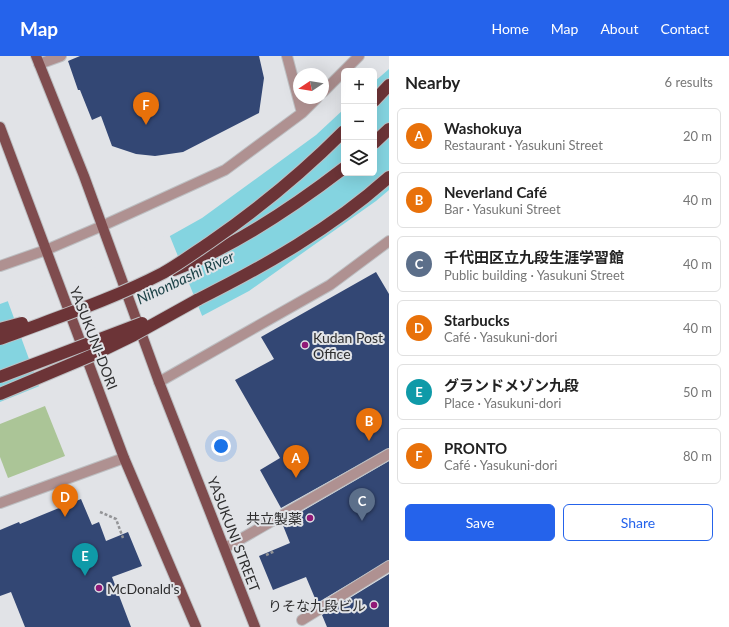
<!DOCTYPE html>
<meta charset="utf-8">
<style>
:root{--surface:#fff;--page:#f6f6f6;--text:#222;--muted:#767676;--line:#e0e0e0;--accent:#2563eb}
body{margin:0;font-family:Lato,"Noto Sans JP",sans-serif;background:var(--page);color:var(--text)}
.controls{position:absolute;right:12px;top:12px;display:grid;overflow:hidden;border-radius:6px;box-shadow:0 4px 16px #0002}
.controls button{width:36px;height:36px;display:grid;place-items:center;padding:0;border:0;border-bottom:1px solid var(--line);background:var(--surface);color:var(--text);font:20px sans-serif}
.compass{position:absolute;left:293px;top:12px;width:36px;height:36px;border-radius:50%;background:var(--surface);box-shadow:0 4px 16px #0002;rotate:258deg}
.you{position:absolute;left:221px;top:390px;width:14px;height:14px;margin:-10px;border:3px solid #fff;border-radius:50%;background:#1a73e8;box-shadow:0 0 0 6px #1a73e833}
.badge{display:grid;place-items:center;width:26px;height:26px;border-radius:50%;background:var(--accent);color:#fff;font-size:13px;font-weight:700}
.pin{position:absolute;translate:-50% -33px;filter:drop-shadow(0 1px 2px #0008)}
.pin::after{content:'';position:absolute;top:21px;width:14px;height:12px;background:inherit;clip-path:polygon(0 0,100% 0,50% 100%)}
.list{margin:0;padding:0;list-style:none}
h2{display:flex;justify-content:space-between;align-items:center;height:52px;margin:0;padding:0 16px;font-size:17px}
h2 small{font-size:13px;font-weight:400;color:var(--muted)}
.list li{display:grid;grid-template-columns:26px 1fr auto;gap:12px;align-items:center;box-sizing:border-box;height:56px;margin:0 8px 8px;padding:0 8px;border:1px solid var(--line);border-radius:6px}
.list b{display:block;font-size:15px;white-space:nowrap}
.list p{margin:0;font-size:13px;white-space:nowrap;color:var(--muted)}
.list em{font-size:13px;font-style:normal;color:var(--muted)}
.actions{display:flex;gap:8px;padding:12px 16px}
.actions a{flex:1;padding:9px 0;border:1px solid var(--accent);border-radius:6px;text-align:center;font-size:14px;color:var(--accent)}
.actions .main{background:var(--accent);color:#fff}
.icon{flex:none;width:22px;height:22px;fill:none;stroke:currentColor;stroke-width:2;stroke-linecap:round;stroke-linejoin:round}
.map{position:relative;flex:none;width:389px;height:571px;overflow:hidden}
header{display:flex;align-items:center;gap:24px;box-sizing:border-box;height:56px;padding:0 20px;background:var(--accent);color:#fff}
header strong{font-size:19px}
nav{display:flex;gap:22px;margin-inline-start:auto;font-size:14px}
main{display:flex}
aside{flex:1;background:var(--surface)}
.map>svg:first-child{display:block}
.green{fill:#abc597}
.water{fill:#84d4e0}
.pier{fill:#e1e3e7}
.building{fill:#334774}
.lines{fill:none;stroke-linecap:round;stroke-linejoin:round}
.lane-casing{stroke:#bdbfc2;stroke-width:12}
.street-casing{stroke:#bdbfc2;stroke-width:12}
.primary-casing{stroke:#bdbfc2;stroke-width:12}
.highway-casing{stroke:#bdbfc2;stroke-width:14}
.path{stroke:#939497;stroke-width:2.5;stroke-dasharray:3 2;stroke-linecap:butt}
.lane{stroke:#af9191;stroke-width:10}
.street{stroke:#af9191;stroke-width:10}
.primary{stroke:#7f4c4e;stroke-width:10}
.highway{stroke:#6c3437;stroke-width:12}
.highway-bridge-casing{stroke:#bdbfc2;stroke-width:14;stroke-linecap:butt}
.highway-bridge{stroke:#6c3437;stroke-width:12}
.poi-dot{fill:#911977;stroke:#e1e3e7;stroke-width:1.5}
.labels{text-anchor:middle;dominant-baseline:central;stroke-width:4;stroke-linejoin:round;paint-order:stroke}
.poi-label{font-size:14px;fill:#2e2e2f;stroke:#e1e3e7;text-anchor:start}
.street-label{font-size:14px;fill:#2e2e2f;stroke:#e1e3e7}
.water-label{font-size:15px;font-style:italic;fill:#1d4348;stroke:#e1e3e7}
</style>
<header>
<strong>Map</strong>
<nav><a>Home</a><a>Map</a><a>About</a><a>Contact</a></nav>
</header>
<main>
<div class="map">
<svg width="389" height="571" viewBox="0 0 389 571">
<rect width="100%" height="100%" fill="#e1e3e7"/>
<path class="green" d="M45 350 65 400 8 422 0 401V368Z"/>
<path class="water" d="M389 13V134L376 145 249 235 168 278 0 346V248L136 199 202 162 316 79 344 53V117H374V26Z"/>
<path class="pier" d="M169 178 203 262 168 280 40 333 7 243 135 197Z"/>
<path class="building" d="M80 0H259L264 22 259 57 183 96 155 100 136 98 112 90 101 60 92 64 80 34H78L68 5Z
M376 216 389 238V392L281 452 260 414 280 402 235 324 274 303 261 281Z
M389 405V504L317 547 306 521 273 534 259 500 290 487 282 467Z
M81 443 92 469 99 466 106 485 128 476 142 510 112 521 131 571H25L11 536 0 540V474L19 466 20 468Z
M389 518V571H327L322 559Z"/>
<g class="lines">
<defs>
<path id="lane" d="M39 8 61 0
M225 492 389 398
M302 564 389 510"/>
<path id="street" d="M287 0 302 57
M344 15 359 0
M323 36 344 15
M0 210 46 194 102 170 225 114 302 57 317 42
M159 326 330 229 389 185
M0 447 124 402"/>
<path id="primary" d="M36 0 84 120 159 326 255 571
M0 71 124 402 196 571"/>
<path id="highway" d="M374 45 389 29
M374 87 389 73
M174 214C235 190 292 152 344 112
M197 244C265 210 332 172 389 121"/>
</defs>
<use href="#lane" class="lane-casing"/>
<use href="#street" class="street-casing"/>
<use href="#primary" class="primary-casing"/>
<use href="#highway" class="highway-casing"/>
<path class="path" d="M100 456 116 463 123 482
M266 499 275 495"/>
<use href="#lane" class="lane"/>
<use href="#street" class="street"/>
<use href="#primary" class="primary"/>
<use href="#highway" class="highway"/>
<defs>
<path id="highway-bridge" d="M0 273 22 267
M0 283C55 262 111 244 163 217 179 208 194 197 209 187 257 154 303 116 344 75
M0 321 142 267
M0 338 95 298 134 279 197 244"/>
</defs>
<use href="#highway-bridge" class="highway-bridge-casing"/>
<use href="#highway-bridge" class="highway-bridge"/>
</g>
<g class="poi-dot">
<circle cx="305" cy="289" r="4"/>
<circle cx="310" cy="462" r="4"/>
<circle cx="99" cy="532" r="4"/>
<circle cx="374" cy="549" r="4"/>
</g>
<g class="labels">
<g class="poi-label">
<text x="313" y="281">Kudan Post<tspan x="313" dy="16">Office</tspan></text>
<text x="302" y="462" text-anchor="end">共立製薬</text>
<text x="107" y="532">McDonald's</text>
<text x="366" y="549" text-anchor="end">りそな九段ビル</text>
</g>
<g class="street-label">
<text transform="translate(94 282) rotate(69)">YASUKUNI-DORI</text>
<text transform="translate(234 478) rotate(69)">YASUKUNI STREET</text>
</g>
<g class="water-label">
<text transform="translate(185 221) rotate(-25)">Nihonbashi River</text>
</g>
</g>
</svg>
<div class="controls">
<button>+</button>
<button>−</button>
<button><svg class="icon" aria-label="layers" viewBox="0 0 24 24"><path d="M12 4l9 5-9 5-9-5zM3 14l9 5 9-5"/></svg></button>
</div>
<svg class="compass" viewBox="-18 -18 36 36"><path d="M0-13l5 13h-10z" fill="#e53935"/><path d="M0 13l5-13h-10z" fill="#767676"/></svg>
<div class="you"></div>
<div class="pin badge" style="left:296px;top:422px;background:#e8710a">A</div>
<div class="pin badge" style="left:369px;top:385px;background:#e8710a">B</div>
<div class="pin badge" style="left:362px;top:465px;background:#5c6f8a">C</div>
<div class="pin badge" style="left:65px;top:461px;background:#e8710a">D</div>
<div class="pin badge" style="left:85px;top:520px;background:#0f9aa8">E</div>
<div class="pin badge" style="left:146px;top:69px;background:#e8710a">F</div>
</div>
<aside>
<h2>Nearby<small>6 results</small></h2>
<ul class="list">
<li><span class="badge" style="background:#e8710a">A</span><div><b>Washokuya</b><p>Restaurant · Yasukuni Street</p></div><em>20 m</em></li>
<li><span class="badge" style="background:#e8710a">B</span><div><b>Neverland Café</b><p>Bar · Yasukuni Street</p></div><em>40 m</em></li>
<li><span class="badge" style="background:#5c6f8a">C</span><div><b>千代田区立九段生涯学習館</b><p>Public building · Yasukuni Street</p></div><em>40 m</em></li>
<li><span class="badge" style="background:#e8710a">D</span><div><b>Starbucks</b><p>Café · Yasukuni-dori</p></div><em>40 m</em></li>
<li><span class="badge" style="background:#0f9aa8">E</span><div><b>グランドメゾン九段</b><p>Place · Yasukuni-dori</p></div><em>50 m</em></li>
<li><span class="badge" style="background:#e8710a">F</span><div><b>PRONTO</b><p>Café · Yasukuni-dori</p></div><em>80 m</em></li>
</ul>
<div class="actions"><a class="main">Save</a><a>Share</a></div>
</aside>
</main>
